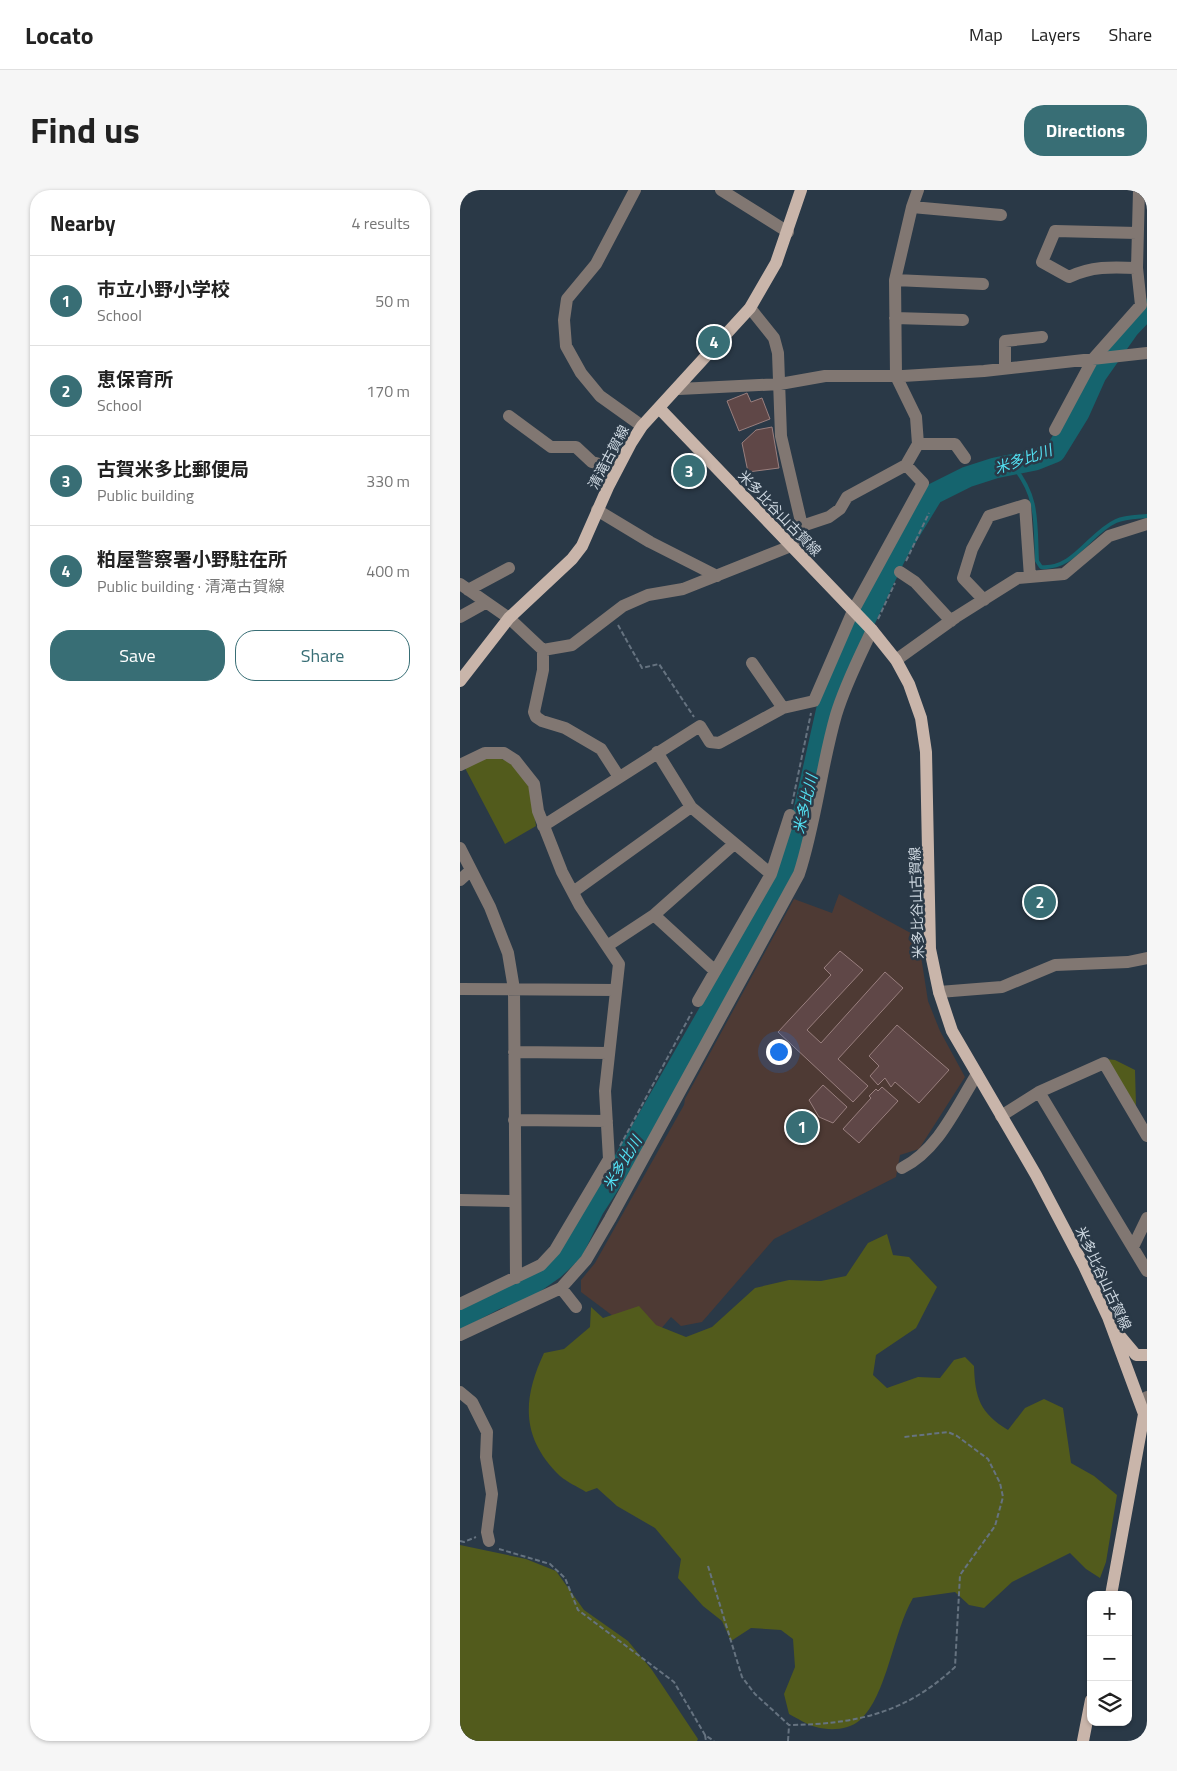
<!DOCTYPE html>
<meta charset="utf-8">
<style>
:root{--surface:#fff;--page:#f6f6f6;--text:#222;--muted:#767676;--line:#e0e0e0;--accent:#386e75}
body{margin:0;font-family:"Titillium Web","Noto Sans JP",sans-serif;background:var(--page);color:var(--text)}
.controls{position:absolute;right:15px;bottom:15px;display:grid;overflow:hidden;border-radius:10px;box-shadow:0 1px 4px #0004}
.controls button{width:45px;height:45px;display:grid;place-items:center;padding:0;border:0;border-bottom:1px solid var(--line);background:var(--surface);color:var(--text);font:25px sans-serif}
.you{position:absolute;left:318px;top:861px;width:18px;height:18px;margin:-12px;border:4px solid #fff;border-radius:50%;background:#1a73e8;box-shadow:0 0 0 8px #1a73e833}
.badge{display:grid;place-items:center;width:32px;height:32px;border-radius:50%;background:var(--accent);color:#fff;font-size:16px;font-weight:700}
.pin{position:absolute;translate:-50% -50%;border:2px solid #fff;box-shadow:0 1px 5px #0006}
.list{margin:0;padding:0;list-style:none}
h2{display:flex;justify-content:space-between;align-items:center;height:65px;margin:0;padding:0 20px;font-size:21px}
h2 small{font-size:16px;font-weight:400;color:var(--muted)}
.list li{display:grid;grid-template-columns:32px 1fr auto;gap:15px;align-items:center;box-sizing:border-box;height:90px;padding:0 20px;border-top:1px solid var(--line)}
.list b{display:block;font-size:19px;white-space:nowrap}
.list p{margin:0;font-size:16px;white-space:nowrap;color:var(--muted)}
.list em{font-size:16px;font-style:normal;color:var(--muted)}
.actions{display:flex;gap:10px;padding:15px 20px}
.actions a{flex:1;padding:11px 0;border:1px solid var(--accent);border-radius:20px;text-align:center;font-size:18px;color:var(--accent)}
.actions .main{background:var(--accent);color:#fff}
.icon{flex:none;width:28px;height:28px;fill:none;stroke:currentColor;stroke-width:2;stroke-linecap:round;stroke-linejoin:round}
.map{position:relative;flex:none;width:687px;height:1551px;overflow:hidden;border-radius:20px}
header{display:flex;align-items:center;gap:30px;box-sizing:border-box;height:70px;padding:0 25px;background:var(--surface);border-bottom:1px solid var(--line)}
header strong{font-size:24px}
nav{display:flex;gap:28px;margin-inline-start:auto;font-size:18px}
.intro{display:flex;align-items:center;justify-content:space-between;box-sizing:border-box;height:120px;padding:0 30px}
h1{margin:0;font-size:35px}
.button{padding:12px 22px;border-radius:20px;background:var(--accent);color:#fff;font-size:18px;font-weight:700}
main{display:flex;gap:30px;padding:0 30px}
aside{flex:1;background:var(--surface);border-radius:20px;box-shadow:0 1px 4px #0004}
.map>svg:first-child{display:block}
.education{fill:#4e3a34}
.green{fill:#525b1c}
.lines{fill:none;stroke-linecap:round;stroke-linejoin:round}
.stream{stroke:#15646e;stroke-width:4}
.river{stroke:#15646e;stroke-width:21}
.building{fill:#5f4747;stroke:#997f7e}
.path{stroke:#667380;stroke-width:2;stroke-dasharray:5 2.5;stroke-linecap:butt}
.minor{stroke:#817772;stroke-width:12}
.major{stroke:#c9b5aa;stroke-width:12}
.labels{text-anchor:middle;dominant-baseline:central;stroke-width:5;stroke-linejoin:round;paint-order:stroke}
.street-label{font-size:14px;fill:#cdd7e0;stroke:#2a3947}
.water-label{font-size:15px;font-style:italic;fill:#53e1f3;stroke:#2a3947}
</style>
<header>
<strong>Locato</strong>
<nav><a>Map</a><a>Layers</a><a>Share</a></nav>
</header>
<div class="intro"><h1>Find us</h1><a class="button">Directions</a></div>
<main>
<aside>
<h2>Nearby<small>4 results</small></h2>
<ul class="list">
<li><span class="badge">1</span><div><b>市立小野小学校</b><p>School</p></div><em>50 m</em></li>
<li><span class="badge">2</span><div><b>恵保育所</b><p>School</p></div><em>170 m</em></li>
<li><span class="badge">3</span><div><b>古賀米多比郵便局</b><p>Public building</p></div><em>330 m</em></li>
<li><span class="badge">4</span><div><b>粕屋警察署小野駐在所</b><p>Public building · 清滝古賀線</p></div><em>400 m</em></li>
</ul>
<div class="actions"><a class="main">Save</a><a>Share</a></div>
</aside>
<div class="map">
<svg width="687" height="1551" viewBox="0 0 687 1551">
<rect width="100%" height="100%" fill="#2a3947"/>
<path class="education" d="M379 704 458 747 468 811 480 841 505 887 459 959 440 965 436 987 314 1049 242 1132 221 1136 211 1127 189 1153 121 1102V1090L135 1073 224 915 225 909 334 709 372 723Z"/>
<path class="green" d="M30 566C71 573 72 602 76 636L45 654 5 578Z
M646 869 655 870 675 880 676 916Z
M427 1044 433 1065 449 1067 477 1097 456 1138 416 1165 413 1185 427 1198 458 1187 480 1188 494 1170 505 1167 514 1176C515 1208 520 1223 548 1240L565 1218 584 1209 603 1218 611 1273 634 1286 657 1305 646 1372 640 1388 626 1379 610 1363 552 1392 524 1418 509 1415 495 1402 453 1408C433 1442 427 1506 400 1530 389 1540 370 1541 356 1537 347 1535 337 1528 329 1524L324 1504 335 1477 333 1449 321 1440 291 1438 271 1451 262 1431 243 1416 218 1388 221 1369 195 1338 157 1316 137 1298 126 1302C118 1297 107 1292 100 1286 61 1248 62 1210 84 1163L104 1159 130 1137 131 1117 143 1128 179 1116 196 1135 226 1147 252 1137 295 1098 329 1090 361 1091 386 1086 408 1053Z
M0 1355 66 1369 96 1381 124 1420 168 1451 192 1480 238 1549 237 1551H0Z"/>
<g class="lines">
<path class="stream" d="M553 276C579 307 575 333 577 371L581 377C614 380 629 343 656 331 665 327 677 327 687 326"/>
<path class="river" d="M0 1128 36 1109 67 1098 94 1079 113 1061 134 1018 158 981 315 707 331 671 340 638 367 518 395 451 437 363 473 304 507 287 535 278 575 270 595 262 619 223 636 185 669 138 687 119"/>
</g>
<path class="building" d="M287 203 291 212 302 208 310 229 279 241 267 211Z
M312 237 319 278 288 282 282 253 296 240Z
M229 265 243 284 229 296 214 277Z
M380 761 403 780 347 840 361 853 425 782 443 798 378 869 408 896 393 912 318 842 371 785 364 778Z
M437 835 489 880 459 913 435 892 431 897 425 888 418 895 410 886 419 876 409 866Z
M363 895 387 917 373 933 359 927 349 910Z
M422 897 438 911 399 953 383 939 411 908 409 906 416 899 418 901Z"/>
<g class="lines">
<path class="path" d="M446 371 469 323
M418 429 435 393
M158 435 182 478 199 474 234 527
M332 614 351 523
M160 956 232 822
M0 1351 4 1352 16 1347
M39 1359 90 1374 105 1388 118 1420 214 1492 245 1545 254 1551
M248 1376 282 1487 295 1504 329 1535C395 1534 445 1524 495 1477L500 1385 535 1336 543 1307 540 1293 528 1269 497 1246 488 1242 444 1247
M245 1545 246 1551
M328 1551 329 1536"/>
<path class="minor" d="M175 0 136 74 107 109 104 130 106 156 121 183 140 206 182 236
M261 0 328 42
M452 17 541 25
M677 43 595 41 582 72 609 87C632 76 652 77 677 78
M435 90 523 94
M435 128 503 130
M545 178V151L582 147
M219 199 320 194 365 186H443L524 181 687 163
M49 226 91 257H116L132 272 157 279
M595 240 633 169 681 115 677 78 679 0
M458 254H495L505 268
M137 320 190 352 257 386
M342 336 369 327 380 319 387 307 446 275
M440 382 455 392 491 431
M0 394 49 428 83 460 112 455 163 416 188 405 223 399 331 356 339 346 342 336 321 246 318 163 314 148 290 118
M8 400 49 378
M524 410 503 388 512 359 529 326 565 315 570 387
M0 427 25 413
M83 460V480L74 522 76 527 82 531 105 538 141 559 159 587
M436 470 496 427 558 388 604 384 649 346 687 334
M292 473 323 518
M197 562 231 617 311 684
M0 575 25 563H44L55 570 74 594 78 621 102 682 120 716 159 774 145 901 149 969 95 1060 81 1075 0 1114
M83 636 240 536 250 552 259 553 323 518 354 511 393 421 463 293 446 275 458 254 456 227 436 186 435 90 452 17 458 0
M0 658 30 717 48 763 54 799 56 1088
M0 690 11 680
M113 702 231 617
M194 725 254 780
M147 756 194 725 274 654
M0 799 156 800
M479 802 542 797 595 775 668 772 687 768
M238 811 311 684 330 625
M54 862 148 863
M579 902 687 1081
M541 926 579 902 644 873 687 946
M54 930 147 931
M442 978C478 960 496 918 517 884
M0 1010 54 1011
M673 1057 687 1028
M101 1098 116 1117
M0 1145 101 1098 126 1070 150 1029 339 684C356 632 361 577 376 525 385 495 399 468 412 440
M0 1202 12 1212 27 1242 26 1267 32 1304 27 1342 29 1351
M686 1229 687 1207"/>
<path class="major" d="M199 218 412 440 436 470 449 494 461 528 466 562 470 759 479 802 492 841 576 985 624 1076 648 1127 684 1224 651 1405
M0 491 49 428 112 369 122 356 148 297 171 253 182 236 290 118 316 73 341 0
M660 1146 676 1165H687
M623 1551 631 1510"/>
</g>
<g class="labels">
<g class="street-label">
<text transform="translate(148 267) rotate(-62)">清滝古賀線</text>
<text transform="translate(320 323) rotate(46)">米多比谷山古賀線</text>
<text transform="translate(456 713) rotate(-92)">米多比谷山古賀線</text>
<text transform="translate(644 1088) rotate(65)">米多比谷山古賀線</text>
</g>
<g class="water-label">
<text transform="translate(563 269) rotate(-19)">米多比川</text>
<text transform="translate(345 614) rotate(-77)">米多比川</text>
<text transform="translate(162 973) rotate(-59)">米多比川</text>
</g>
</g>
</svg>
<div class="controls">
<button>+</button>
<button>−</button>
<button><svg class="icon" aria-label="layers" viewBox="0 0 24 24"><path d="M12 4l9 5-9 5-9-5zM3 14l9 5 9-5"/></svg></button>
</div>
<div class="you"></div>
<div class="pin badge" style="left:342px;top:937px">1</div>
<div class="pin badge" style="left:580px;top:712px">2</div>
<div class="pin badge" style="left:229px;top:281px">3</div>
<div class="pin badge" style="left:254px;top:152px">4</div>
</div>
</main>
